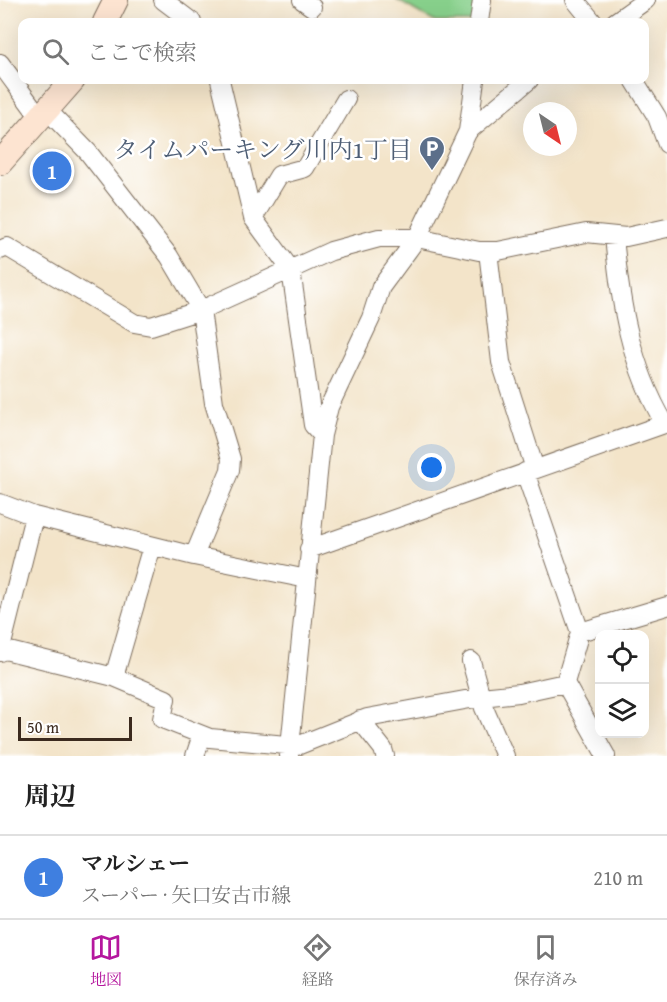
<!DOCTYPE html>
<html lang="ja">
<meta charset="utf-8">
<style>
:root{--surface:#fff;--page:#f2f2f2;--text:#222;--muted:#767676;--line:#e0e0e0;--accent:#b5179e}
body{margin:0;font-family:"Gentium Book Plus","Noto Serif JP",serif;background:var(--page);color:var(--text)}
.controls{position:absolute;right:18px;bottom:18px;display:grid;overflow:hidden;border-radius:12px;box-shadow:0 6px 24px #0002}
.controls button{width:54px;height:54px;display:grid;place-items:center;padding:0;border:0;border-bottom:2px solid var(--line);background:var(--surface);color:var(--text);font:30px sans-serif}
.compass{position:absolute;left:523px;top:102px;width:54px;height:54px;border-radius:50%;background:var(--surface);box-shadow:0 6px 24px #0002;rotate:145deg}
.scale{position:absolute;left:18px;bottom:15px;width:114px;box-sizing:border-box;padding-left:6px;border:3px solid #3b2a1e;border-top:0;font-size:16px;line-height:21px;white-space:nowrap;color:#3b2a1e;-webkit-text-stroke:4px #fff;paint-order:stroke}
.you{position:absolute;left:432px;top:468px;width:21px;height:21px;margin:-15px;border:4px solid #fff;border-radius:50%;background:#1a73e8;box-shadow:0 0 0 9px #1a73e833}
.badge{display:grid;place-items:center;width:39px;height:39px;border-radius:50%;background:var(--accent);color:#fff;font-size:20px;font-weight:700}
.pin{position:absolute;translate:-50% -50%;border:3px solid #fff;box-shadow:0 2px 6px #0006}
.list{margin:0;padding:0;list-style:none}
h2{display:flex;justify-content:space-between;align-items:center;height:78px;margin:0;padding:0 24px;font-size:26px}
h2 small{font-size:20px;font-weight:400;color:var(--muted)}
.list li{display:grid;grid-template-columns:39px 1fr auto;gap:18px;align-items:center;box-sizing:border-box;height:84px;padding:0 24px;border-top:2px solid var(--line)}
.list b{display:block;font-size:22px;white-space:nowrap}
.list p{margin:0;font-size:20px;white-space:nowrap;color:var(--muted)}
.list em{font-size:20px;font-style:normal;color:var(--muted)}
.icon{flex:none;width:33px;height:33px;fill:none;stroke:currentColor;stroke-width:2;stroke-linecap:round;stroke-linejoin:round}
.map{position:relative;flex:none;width:667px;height:756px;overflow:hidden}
.search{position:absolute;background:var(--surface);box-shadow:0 6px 24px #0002;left:18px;right:18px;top:18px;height:66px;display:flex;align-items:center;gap:15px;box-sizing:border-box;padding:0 21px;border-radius:12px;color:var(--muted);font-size:22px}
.sheet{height:162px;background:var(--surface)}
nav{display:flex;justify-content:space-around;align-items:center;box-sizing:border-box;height:84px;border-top:2px solid var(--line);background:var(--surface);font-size:16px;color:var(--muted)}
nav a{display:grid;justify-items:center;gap:3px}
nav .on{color:var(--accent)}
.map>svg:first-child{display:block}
.green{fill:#87d08b;stroke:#617d54;stroke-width:1.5}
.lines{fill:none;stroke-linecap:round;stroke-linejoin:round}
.stream{stroke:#48b7c1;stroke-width:4.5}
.street-casing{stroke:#7b6b5a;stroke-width:20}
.secondary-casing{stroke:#7b6b5a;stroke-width:26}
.street{stroke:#fff;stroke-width:18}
.secondary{stroke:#fde4d1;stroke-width:24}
.labels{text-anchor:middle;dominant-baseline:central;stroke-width:5;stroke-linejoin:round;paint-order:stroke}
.service-label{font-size:24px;fill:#4e5e75;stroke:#fff;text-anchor:end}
</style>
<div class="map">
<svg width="667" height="756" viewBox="0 0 667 756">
<rect width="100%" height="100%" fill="#fff"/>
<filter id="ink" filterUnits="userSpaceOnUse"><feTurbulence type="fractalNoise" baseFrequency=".0167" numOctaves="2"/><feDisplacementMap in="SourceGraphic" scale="12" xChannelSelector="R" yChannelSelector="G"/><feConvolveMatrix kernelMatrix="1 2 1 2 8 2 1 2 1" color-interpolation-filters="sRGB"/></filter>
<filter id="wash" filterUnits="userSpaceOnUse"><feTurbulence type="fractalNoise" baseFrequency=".008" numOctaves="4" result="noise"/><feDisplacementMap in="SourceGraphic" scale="24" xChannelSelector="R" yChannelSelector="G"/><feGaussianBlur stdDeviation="1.35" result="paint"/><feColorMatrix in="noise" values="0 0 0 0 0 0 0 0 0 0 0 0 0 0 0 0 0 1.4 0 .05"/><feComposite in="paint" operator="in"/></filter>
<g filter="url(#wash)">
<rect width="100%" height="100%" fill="#f3e4c9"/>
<path class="green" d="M397 0H477L474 22H435Z"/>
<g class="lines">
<path class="stream" d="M405 268 416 254"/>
</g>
</g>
<g filter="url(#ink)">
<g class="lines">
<defs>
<path id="street" d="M163 0 192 22
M302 0 312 7
M575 0 593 22
M479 22 482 0
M615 22 646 0
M0 63 33 108 52 115 88 152 169 256 201 310 214 403 231 459 230 470 194 556
M220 80 253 218 291 270 313 425 322 435
M634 80 657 117 667 144
M468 131 529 80
M253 218 279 175 305 168 346 99
M614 236C620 303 630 365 665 424
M0 250 7 247 134 323 151 326 201 310 331 251 379 238H417L479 251H498L586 233 626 237 667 228
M488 251 501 362 535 469
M0 503 34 516 194 556 307 579
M309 549 667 423
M580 632 667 606
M1 649 114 677 166 699 162 719 210 738 297 746 367 718 481 697 519 693 565 683 580 632 525 472
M0 652 34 516
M471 661 484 708 505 756
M114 677 152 546
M565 683 606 756
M360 720 383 749 385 756
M195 756 202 735
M289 756 322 435 329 407 371 318 381 287 417 238 468 131 475 80"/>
<path id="secondary" d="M105 22 116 0
M0 163 73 80"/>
</defs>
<use href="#street" class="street-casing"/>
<use href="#secondary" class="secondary-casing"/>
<use href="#street" class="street"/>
<use href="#secondary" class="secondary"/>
</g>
</g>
<defs>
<symbol id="parking-pin" viewBox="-11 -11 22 30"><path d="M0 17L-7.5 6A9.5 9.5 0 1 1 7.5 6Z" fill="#5c6f8a" stroke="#fff"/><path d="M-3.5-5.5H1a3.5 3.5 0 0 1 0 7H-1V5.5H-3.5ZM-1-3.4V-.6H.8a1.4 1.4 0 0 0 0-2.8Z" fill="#fff"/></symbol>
</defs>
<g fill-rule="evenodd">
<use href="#parking-pin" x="417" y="134" width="30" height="40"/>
</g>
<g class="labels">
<g class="service-label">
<text x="412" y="149">タイムパーキング川内1丁目</text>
</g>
</g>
</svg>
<div class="controls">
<button><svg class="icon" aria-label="locate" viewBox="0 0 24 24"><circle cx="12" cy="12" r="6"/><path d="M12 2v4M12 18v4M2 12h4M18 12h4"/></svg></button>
<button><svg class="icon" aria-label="layers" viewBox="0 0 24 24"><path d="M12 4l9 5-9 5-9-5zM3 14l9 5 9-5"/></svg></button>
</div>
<svg class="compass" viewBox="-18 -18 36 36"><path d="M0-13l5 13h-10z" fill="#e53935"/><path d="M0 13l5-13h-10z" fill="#767676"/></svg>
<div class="scale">50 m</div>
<div class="you"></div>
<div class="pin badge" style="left:52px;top:171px;background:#3f7fe0">1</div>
<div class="search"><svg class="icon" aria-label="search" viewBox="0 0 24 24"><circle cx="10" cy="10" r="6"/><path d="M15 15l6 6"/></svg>ここで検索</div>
</div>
<section class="sheet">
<h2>周辺<small></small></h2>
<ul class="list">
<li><span class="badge" style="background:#3f7fe0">1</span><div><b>マルシェー</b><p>スーパー · 矢口安古市線</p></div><em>210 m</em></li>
</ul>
</section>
<nav>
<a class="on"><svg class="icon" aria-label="map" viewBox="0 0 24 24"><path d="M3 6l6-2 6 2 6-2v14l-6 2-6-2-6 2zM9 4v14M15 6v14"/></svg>地図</a>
<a><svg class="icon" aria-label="directions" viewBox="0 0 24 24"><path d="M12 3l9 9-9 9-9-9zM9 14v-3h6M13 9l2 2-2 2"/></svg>経路</a>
<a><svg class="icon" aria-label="saved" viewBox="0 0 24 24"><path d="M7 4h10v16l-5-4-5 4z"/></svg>保存済み</a>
</nav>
